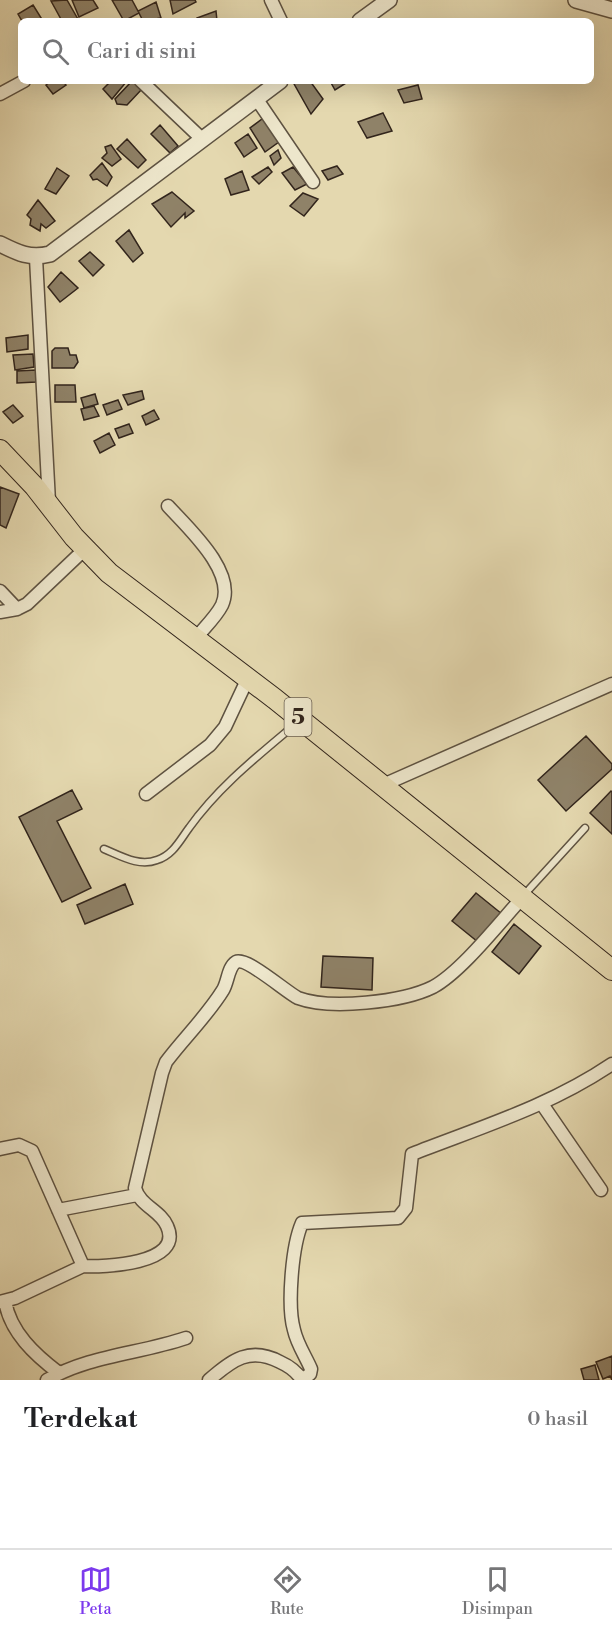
<!DOCTYPE html>
<html lang="id">
<style>
:root{--surface:#fff;--page:#f6f6f6;--text:#202124;--muted:#757577;--line:#e0e0e0;--accent:#7c3aed}
body{margin:0;font-family:"Libre Bodoni",serif;background:var(--page);color:var(--text)}
.list{margin:0;padding:0;list-style:none}
h2{display:flex;justify-content:space-between;align-items:center;height:78px;margin:0;padding:0 24px;font-size:26px}
h2 small{font-size:20px;font-weight:400;color:var(--muted)}
.icon{flex:none;width:33px;height:33px;fill:none;stroke:currentColor;stroke-width:2;stroke-linecap:round;stroke-linejoin:round}
.map{position:relative;flex:none;width:612px;height:1380px;overflow:hidden}
.search{position:absolute;background:var(--surface);box-shadow:0 6px 24px #0002;left:18px;right:18px;top:18px;height:66px;display:flex;align-items:center;gap:15px;box-sizing:border-box;padding:0 21px;border-radius:9px;color:var(--muted);font-size:22px}
.sheet{height:168px;background:var(--surface)}
nav{display:flex;justify-content:space-around;align-items:center;box-sizing:border-box;height:84px;border-top:2px solid var(--line);background:var(--surface);font-size:16px;color:var(--muted)}
nav a{display:grid;justify-items:center;gap:3px}
nav .on{color:var(--accent)}
.map>svg:first-child{display:block}
.building{fill:#8f8268;stroke:#32251c;stroke-width:1.5}
.lines{fill:none;stroke-linecap:round;stroke-linejoin:round}
.service-casing{stroke:#5e5241;stroke-width:9}
.minor-casing{stroke:#5e5241;stroke-width:15}
.tertiary-casing{stroke:#5e5241;stroke-width:18}
.trunk-casing{stroke:#32251c;stroke-width:22}
.service{stroke:#ede6cb;stroke-width:6}
.minor{stroke:#ede6cb;stroke-width:12}
.tertiary{stroke:#ede6cb;stroke-width:15}
.trunk{stroke:#e4d8af;stroke-width:20}
.labels{text-anchor:middle;dominant-baseline:central;stroke-width:6;stroke-linejoin:round;paint-order:stroke}
.shield{fill:#ede6cb;stroke:#6a5f50;stroke-width:1.5}
.shield-label{font-size:22px;font-weight:bold;fill:#32251c}
</style>
<div class="map">
<svg width="612" height="1380" viewBox="0 0 612 1380">
<rect width="100%" height="100%" fill="#e4d8af"/>
<filter id="stains"><feTurbulence type="fractalNoise" baseFrequency=".00333" numOctaves="4"/><feColorMatrix values="0 0 0 0 .2 0 0 0 0 .09 0 0 0 0 .02 0 0 0 .5 -.17"/></filter>
<radialGradient id="worn" r=".72"><stop offset=".6" stop-color="#630" stop-opacity="0"/><stop offset="1" stop-color="#630" stop-opacity=".3"/></radialGradient>
<path class="building" d="M67 0 79 21H62L51 1Z
M72 0H93L98 8 79 17Z
M112 0H132L139 13 124 21Z
M170 0H195L196 2 173 14Z
M156 2 161 18 143 21 138 11Z
M33 5 43 21H22L18 14Z
M216 11 217 21H198L197 18Z
M51 81H63L66 85 53 94 46 85Z
M111 81H127L112 99 103 89Z
M132 81 143 88 127 105 117 104 115 99Z
M295 81H310L323 99 311 114 293 82Z
M330 81H344L346 83 335 90Z
M418 85 422 99 404 103 398 90Z
M383 113 392 131 367 138 358 122Z
M266 116 283 139 265 152 250 128Z
M160 125 178 146 170 153 151 134Z
M248 134 257 148 244 157 235 143Z
M127 139 146 160 138 168 117 149Z
M111 145 121 159 112 166 102 158 107 153 105 147Z
M278 150 281 158 274 165 270 156Z
M102 163 112 177 107 186 97 179 93 180 90 175Z
M337 166 343 174 328 180 322 171Z
M268 167 272 172 259 184 252 177Z
M293 167 307 184 295 190 282 173Z
M57 168 69 176 56 194 45 189Z
M242 171 249 190 231 195 225 179Z
M172 192 194 211 185 218V213L171 227 152 204Z
M303 193 318 199 304 216 290 206Z
M38 200 55 221 46 228 41 224 40 231 30 225 31 219 27 215Z
M129 230 143 253 133 262 116 241Z
M90 252 104 265 93 276 79 261Z
M61 272 78 288 60 302 48 287Z
M28 335V349L7 352 6 338Z
M55 348H68L70 355H76L78 362 74 368H52V351Z
M33 354 34 367 15 370 13 355Z
M36 370V382L17 383V371Z
M55 385H75L76 402H55Z
M142 391 144 399 128 405 123 395Z
M95 394 98 404 84 408 81 398Z
M118 400 122 409 107 415 103 405Z
M13 405 23 416 13 423 3 412Z
M94 406 99 416 84 420 81 409Z
M154 410 159 419 146 425 142 416Z
M129 424 133 433 119 438 115 429Z
M109 433 115 445 100 453 94 441Z
M0 487 19 494 6 528 0 525Z
M586 736 612 764V769L566 811 538 780Z
M72 790 82 809 57 821 91 888 62 902 19 817Z
M611 791 612 792V834L590 813Z
M125 884 133 904 85 924 77 905Z
M476 893 502 914 478 942 452 921Z
M514 924 541 946 519 974 492 952Z
M323 956 373 958 372 990 321 987Z
M612 1356V1380L610 1376 603 1379 596 1362Z
M595 1365 599 1380H584L581 1369Z"/>
<g class="lines">
<defs>
<path id="service" d="M104 849C121 856 139 867 157 860 173 855 180 840 189 828 219 786 259 755 298 722
M523 896 585 828"/>
<path id="minor" d="M271 0 281 21
M141 81 202 139
M0 94 24 81
M256 98 313 182
M36 258 49 502
M168 506C188 528 237 572 222 605 216 617 204 628 195 639
M0 591 17 609 27 604 85 549
M0 612 17 609
M383 785 612 684
M146 794 210 745 225 727 248 678
M542 1104 601 1190
M0 1149 19 1145 32 1151 83 1266C102 1267 185 1265 167 1226 160 1210 140 1206 135 1188L162 1073 166 1062C184 1038 207 1016 223 990 228 982 228 967 236 962 247 957 286 992 298 998 330 1010 403 1002 433 987 462 971 499 923 523 897
M58 1210 137 1195
M5 1301C10 1332 35 1355 59 1373
M0 1302 15 1298 83 1266
M47 1380C90 1355 139 1354 186 1338
M209 1380C232 1360 250 1346 280 1362 289 1366 297 1372 302 1380
M302 1380 310 1374 311 1369C306 1357 297 1344 294 1330 287 1306 292 1246 302 1223L398 1218 406 1208 412 1154C481 1127 550 1106 612 1064"/>
<path id="tertiary" d="M576 0 612 10
M360 21 389 0
M0 244C18 253 30 259 50 254L280 81"/>
<path id="trunk" d="M0 450 35 487 74 537 109 573 275 699 612 970"/>
</defs>
<use href="#service" class="service-casing"/>
<use href="#minor" class="minor-casing"/>
<use href="#tertiary" class="tertiary-casing"/>
<use href="#trunk" class="trunk-casing"/>
<use href="#service" class="service"/>
<use href="#minor" class="minor"/>
<use href="#tertiary" class="tertiary"/>
<use href="#trunk" class="trunk"/>
</g>
<g class="labels">
<rect class="shield" x="284.5" y="698" width="27" height="38" rx="4.5"/>
<g class="shield-label">
<text x="298" y="717">5</text>
</g>
</g>
<rect width="100%" height="100%" filter="url(#stains)"/>
<rect width="100%" height="100%" fill="url(#worn)"/>
</svg>
<div class="search"><svg class="icon" aria-label="search" viewBox="0 0 24 24"><circle cx="10" cy="10" r="6"/><path d="M15 15l6 6"/></svg>Cari di sini</div>
</div>
<section class="sheet">
<h2>Terdekat<small>0 hasil</small></h2>
<ul class="list">
</ul>
</section>
<nav>
<a class="on"><svg class="icon" aria-label="map" viewBox="0 0 24 24"><path d="M3 6l6-2 6 2 6-2v14l-6 2-6-2-6 2zM9 4v14M15 6v14"/></svg>Peta</a>
<a><svg class="icon" aria-label="directions" viewBox="0 0 24 24"><path d="M12 3l9 9-9 9-9-9zM9 14v-3h6M13 9l2 2-2 2"/></svg>Rute</a>
<a><svg class="icon" aria-label="saved" viewBox="0 0 24 24"><path d="M7 4h10v16l-5-4-5 4z"/></svg>Disimpan</a>
</nav>
